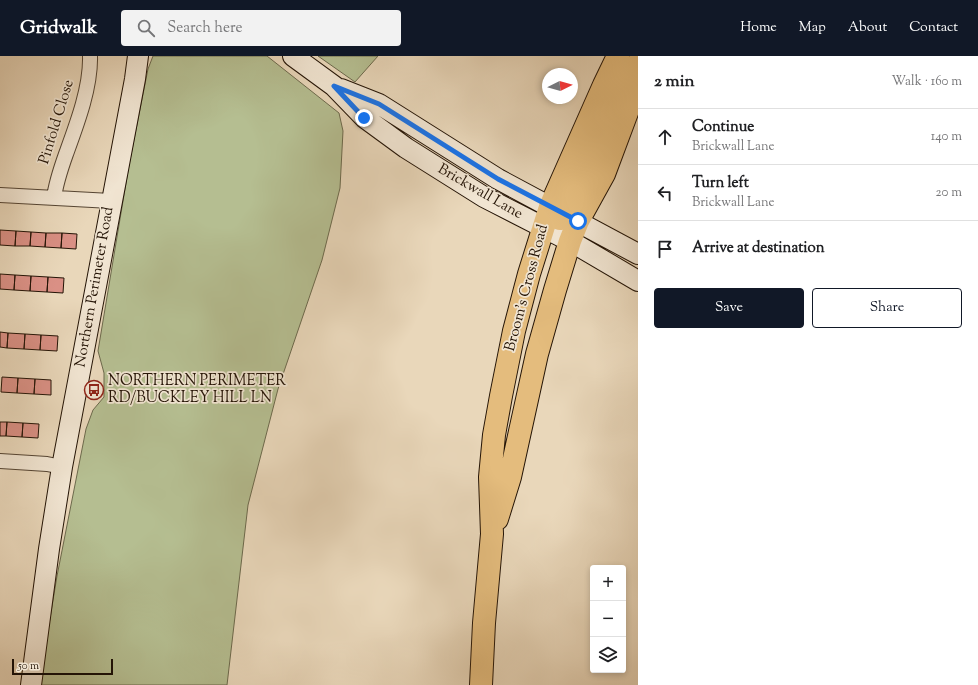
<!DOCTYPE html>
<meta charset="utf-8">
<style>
:root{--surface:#fff;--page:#f2f2f2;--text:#202124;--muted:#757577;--line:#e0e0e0;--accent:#111827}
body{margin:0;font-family:"Sorts Mill Goudy",serif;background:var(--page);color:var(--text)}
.controls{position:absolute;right:12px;bottom:12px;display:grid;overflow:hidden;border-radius:4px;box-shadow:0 2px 6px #0003}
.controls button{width:36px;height:36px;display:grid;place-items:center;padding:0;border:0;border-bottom:1px solid var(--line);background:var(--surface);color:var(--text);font:20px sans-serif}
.compass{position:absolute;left:542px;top:12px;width:36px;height:36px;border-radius:50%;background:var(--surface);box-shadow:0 2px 6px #0003;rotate:85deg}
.scale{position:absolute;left:12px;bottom:10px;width:101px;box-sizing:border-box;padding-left:4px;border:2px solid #241406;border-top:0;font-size:11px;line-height:14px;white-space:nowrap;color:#241406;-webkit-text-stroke:3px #f1e5d2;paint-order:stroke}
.stop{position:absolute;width:12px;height:12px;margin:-9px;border:3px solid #1a73e8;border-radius:50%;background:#fff}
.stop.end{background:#1a73e8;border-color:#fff;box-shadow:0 1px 4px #0008}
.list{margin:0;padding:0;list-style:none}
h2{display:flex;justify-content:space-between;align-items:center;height:52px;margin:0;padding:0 16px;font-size:17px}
h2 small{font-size:13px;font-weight:400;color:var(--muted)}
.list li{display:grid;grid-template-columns:26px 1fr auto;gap:12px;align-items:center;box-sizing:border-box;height:56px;padding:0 16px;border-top:1px solid var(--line)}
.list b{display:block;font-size:15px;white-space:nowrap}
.list p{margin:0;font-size:13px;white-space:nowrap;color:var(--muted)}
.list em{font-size:13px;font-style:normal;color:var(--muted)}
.actions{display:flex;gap:8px;padding:12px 16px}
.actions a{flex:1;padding:9px 0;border:1px solid var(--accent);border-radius:4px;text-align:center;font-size:14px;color:var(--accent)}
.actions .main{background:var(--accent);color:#fff}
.icon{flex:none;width:22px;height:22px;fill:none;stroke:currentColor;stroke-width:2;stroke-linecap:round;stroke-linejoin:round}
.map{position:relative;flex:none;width:638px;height:629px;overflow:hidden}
header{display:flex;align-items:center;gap:24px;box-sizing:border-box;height:56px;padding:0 20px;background:var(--accent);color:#fff}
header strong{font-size:19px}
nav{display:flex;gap:22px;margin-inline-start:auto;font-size:14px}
.search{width:280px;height:36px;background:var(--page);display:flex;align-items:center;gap:10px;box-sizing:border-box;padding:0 14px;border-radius:4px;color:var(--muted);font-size:15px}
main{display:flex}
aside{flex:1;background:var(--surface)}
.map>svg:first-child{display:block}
.green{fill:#b5be91;stroke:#6c694c}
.building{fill:#da9085;stroke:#241406}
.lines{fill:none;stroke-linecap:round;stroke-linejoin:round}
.street-casing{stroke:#554533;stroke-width:16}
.secondary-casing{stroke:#241406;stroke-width:22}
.highway-casing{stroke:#241406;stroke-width:24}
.street{stroke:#f1e5d2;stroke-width:14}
.secondary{stroke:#f1e5d2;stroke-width:20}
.highway{stroke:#e4bc7d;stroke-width:22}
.route{stroke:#1a73e8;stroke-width:5}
.labels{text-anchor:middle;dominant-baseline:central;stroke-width:3.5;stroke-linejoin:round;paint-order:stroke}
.street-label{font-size:15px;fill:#241406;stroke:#f1e5d2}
.poi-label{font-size:15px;fill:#241406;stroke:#f1e5d2;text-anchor:start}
</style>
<header>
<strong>Gridwalk</strong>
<div class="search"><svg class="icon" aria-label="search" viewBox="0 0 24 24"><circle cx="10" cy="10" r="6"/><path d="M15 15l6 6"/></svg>Search here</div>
<nav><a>Home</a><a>Map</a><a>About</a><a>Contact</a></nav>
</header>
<main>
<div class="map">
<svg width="638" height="629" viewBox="0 0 638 629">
<rect width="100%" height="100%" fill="#e9d7ba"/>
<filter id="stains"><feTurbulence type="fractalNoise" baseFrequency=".005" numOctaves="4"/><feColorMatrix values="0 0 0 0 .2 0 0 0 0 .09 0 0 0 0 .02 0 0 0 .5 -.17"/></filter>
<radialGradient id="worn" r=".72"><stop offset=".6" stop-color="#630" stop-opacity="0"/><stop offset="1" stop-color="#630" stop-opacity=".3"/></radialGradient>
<path class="green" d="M153 0H267L339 57 343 75 340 132 322 204 278 333 248 449 227 629H39L57 520 86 373 93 354 104 341V317L98 295 129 109 148 13Z
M318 0H378L355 26Z"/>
<path class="building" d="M0 174 16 175 15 190 0 189Z
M16 175 31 176 30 190H15Z
M31 176 46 177 45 191 30 190Z
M46 177H62L61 192 45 191Z
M62 177 77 178 76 193 61 192Z
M0 218 15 219 14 234 0 233Z
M15 219 31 220 30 235 14 234Z
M31 220 48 221 47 236 30 235Z
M48 221 64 222 63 237 47 236Z
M0 276 8 277 7 292 0 291Z
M8 277 25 278 24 293 7 292Z
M25 278 41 279 40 294 24 293Z
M41 279 58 280 57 295 40 294Z
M2 321 18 322 17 337 1 336Z
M18 322 35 323 34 338 17 337Z
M35 323 51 324V339L34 338Z
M0 366H7L6 380H0Z
M7 366 23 367 22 381 6 380Z
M23 367 39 368 38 382 22 381Z"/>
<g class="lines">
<defs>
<path id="street" d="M0 139 111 145
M54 142C56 126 61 112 66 98 77 68 91 31 90 0
M0 405 47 408 62 411"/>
<path id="secondary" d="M293 0 334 30 365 62 406 92 484 141 570 185 638 225
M341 33 379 48 498 123 638 198
M31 629 49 493 62 411 135 23 138 0"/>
<path id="highway" d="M560 163 585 112 613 46 638 7
M497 463 510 421 537 298 555 234 570 185 578 165 604 118 638 27
M481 629 484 567 492 478 490 421 494 379 501 340 514 275 529 218 550 151 604 29 618 0"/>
</defs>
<use href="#street" class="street-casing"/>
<use href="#secondary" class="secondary-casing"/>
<use href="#highway" class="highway-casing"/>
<use href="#street" class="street"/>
<use href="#secondary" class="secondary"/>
<use href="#highway" class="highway"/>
</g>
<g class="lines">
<path class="route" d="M364 62 334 30 379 48 498 123 578 165"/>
</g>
<defs>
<symbol id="bus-ring" viewBox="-11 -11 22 22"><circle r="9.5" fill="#f1e5d2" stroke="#8f2418" stroke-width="1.5"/><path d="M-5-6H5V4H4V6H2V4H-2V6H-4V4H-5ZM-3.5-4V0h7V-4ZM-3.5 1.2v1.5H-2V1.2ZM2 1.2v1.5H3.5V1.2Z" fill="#8f2418"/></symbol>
</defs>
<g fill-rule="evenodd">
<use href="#bus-ring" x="83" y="323" width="22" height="22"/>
</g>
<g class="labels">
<g class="street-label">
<text transform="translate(57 66) rotate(-73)">Pinfold Close</text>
<text transform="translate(480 136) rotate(30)">Brickwall Lane</text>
<text transform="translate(95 231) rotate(-80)">Northern Perimeter Road</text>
<text transform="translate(527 232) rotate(-75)">Broom's Cross Road</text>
</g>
<g class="poi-label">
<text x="108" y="325">NORTHERN PERIMETER<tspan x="108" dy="17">RD/BUCKLEY HILL LN</tspan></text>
</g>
</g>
<rect width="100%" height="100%" filter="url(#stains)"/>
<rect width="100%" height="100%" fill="url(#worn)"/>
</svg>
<div class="controls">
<button>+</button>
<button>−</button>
<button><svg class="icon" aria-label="layers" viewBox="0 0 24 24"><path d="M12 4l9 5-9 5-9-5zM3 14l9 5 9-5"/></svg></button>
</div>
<svg class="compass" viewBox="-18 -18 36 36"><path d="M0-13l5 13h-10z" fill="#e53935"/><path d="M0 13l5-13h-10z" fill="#757577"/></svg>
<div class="scale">50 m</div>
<div class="stop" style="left:578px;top:165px"></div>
<div class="stop end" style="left:364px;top:62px"></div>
</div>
<aside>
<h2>2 min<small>Walk · 160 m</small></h2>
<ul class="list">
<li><svg class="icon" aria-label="ahead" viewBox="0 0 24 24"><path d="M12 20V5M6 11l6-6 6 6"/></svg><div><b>Continue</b><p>Brickwall Lane</p></div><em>140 m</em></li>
<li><svg class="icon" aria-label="left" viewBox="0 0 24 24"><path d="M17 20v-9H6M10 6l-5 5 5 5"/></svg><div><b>Turn left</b><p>Brickwall Lane</p></div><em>20 m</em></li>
<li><svg class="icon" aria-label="arrive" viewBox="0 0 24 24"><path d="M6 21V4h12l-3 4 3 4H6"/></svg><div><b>Arrive at destination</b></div></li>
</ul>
<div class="actions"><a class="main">Save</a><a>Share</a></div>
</aside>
</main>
